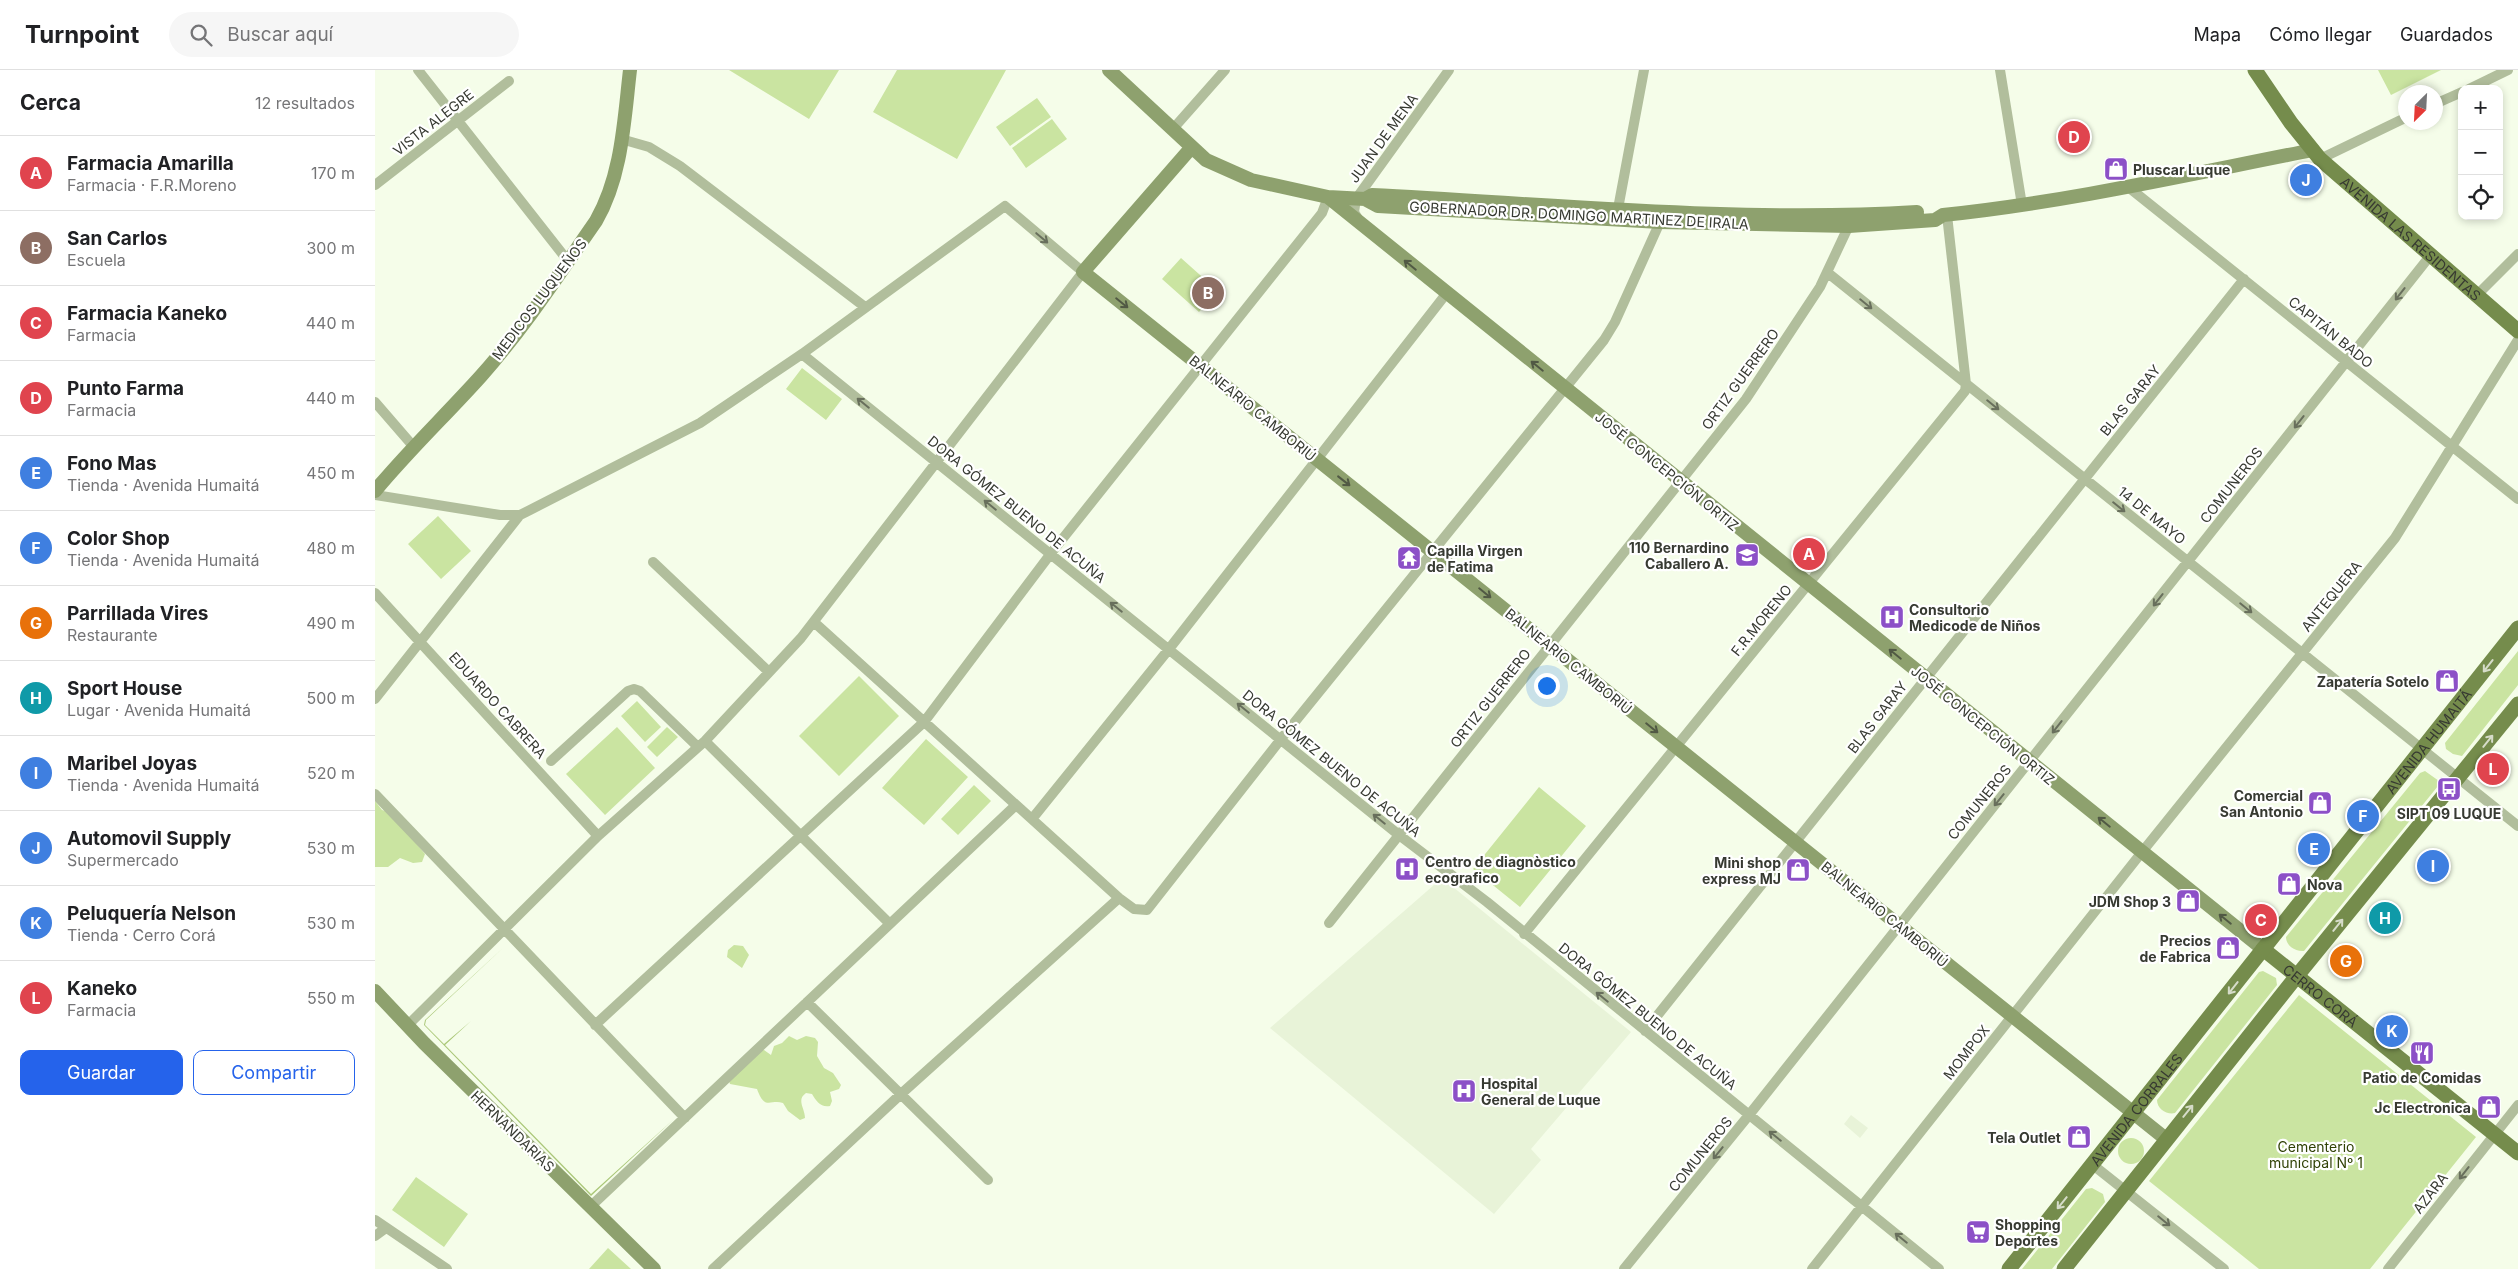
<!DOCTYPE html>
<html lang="es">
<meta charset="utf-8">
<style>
:root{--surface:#fff;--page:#f6f6f6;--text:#202124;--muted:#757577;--line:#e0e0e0;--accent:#2563eb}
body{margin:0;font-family:Inter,sans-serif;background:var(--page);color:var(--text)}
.controls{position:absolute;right:15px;top:15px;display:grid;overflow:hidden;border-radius:10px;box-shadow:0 2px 8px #0003}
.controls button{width:45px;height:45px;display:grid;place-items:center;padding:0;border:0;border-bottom:1px solid var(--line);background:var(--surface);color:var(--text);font:25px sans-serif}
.compass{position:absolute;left:2023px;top:15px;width:45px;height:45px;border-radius:50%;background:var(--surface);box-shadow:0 2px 8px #0003;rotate:204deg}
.you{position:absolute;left:1171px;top:615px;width:18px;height:18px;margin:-12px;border:4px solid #fff;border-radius:50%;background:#1a73e8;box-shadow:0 0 0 8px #1a73e833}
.badge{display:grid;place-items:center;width:32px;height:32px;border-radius:50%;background:var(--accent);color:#fff;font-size:16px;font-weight:700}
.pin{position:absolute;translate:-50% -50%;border:2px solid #fff;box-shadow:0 1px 5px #0006}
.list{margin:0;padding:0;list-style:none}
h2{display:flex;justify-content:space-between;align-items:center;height:65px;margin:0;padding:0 20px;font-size:21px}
h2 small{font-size:16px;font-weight:400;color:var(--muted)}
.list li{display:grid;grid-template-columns:32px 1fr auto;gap:15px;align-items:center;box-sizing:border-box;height:75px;padding:0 20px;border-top:1px solid var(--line)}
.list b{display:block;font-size:19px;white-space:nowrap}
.list p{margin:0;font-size:16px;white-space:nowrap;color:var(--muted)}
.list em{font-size:16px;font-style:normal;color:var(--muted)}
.actions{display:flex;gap:10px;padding:15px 20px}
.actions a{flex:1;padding:11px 0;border:1px solid var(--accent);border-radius:10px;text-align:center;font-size:18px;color:var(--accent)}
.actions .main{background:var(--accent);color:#fff}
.icon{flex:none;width:28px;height:28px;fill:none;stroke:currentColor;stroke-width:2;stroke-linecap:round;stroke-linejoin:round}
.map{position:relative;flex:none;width:2143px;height:1199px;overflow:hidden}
header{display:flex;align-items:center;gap:30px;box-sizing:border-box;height:70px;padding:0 25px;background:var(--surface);border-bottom:1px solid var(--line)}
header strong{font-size:24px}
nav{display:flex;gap:28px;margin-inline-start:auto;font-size:18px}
.search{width:350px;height:45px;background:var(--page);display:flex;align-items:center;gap:12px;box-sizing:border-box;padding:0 18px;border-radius:28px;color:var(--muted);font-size:19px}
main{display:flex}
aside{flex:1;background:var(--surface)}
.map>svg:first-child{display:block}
.built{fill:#e8f3d8}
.green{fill:#cae4a1}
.water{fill:#aac778}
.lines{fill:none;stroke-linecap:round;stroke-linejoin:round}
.street{stroke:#b1be9c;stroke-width:10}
.secondary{stroke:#8ea16e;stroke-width:14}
.primary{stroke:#758c4c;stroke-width:15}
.oneway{stroke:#686f5c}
.oneway2{stroke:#515944}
.oneway3{stroke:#d6dcc9}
.labels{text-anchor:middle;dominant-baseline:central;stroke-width:4.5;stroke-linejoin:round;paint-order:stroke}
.street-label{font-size:14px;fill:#373a32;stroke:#fff}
.poi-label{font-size:14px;font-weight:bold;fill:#373a32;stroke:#fff;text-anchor:end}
.park-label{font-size:14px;fill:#304105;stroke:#fff}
</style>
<header>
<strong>Turnpoint</strong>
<div class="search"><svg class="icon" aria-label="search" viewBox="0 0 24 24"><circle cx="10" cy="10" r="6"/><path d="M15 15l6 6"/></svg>Buscar aquí</div>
<nav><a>Mapa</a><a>Cómo llegar</a><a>Guardados</a></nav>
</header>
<main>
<aside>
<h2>Cerca<small>12 resultados</small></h2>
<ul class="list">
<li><span class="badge" style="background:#e0444e">A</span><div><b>Farmacia Amarilla</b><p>Farmacia · F.R.Moreno</p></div><em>170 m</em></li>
<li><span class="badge" style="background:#8d6e63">B</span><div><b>San Carlos</b><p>Escuela</p></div><em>300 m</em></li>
<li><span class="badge" style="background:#e0444e">C</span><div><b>Farmacia Kaneko</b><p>Farmacia</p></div><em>440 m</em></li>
<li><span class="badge" style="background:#e0444e">D</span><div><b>Punto Farma</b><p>Farmacia</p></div><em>440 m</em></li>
<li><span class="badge" style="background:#3f7fe0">E</span><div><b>Fono Mas</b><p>Tienda · Avenida Humaitá</p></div><em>450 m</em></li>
<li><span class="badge" style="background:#3f7fe0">F</span><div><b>Color Shop</b><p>Tienda · Avenida Humaitá</p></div><em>480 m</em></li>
<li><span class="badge" style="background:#e8710a">G</span><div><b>Parrillada Vires</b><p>Restaurante</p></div><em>490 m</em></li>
<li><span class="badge" style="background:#0f9aa8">H</span><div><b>Sport House</b><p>Lugar · Avenida Humaitá</p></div><em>500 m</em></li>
<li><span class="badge" style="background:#3f7fe0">I</span><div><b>Maribel Joyas</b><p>Tienda · Avenida Humaitá</p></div><em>520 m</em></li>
<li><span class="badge" style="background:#3f7fe0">J</span><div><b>Automovil Supply</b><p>Supermercado</p></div><em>530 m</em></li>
<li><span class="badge" style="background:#3f7fe0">K</span><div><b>Peluquería Nelson</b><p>Tienda · Cerro Corá</p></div><em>530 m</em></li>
<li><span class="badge" style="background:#e0444e">L</span><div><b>Kaneko</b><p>Farmacia</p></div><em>550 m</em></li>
</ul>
<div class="actions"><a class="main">Guardar</a><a>Compartir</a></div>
</aside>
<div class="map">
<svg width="2143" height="1199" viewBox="0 0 2143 1199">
<rect width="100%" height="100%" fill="#f5fde9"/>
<path class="built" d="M1067 808 1256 962 1156 1079 1166 1090 1119 1144 895 958Z
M1476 1045 1493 1058 1485 1068 1469 1054Z"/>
<path class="green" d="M354 0H464L434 49Z
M522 0H631L582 89 498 42Z
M2003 0H2066L2016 25Z
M662 28 676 47 635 76 621 57Z
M677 49 692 69 651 98 637 78Z
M806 188 843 221 824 242 787 209Z
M427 298 467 329 451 350 411 319Z
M63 446 96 481 66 509 33 474Z
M2143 581V615L2087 686 2078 684 2071 679 2070 673Z
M484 606 524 646 464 706 424 666Z
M262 631 286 657 270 672 246 646Z
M242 657 280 698 230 745 191 704Z
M292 657 303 667 282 687 272 677Z
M551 669 593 707 549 755 507 718Z
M2050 701 2064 711 2063 716 1929 881C1921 882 1911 876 1911 867L2045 703Z
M599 715 616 731 583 765 566 749Z
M1164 717 1211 756 1145 837 1098 799Z
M0 731 7 740 16 743 50 784 47 792 38 793 25 788 13 797H0Z
M359 875 368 876 374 885 367 898 352 887 353 880Z
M1888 901 1901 908 1902 915 1800 1043C1792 1045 1782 1039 1782 1030L1884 902Z
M1924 925 2101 1067 1995 1199H1884L1774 1111Z
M414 966 422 970 431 966 440 968 443 972 442 986 449 998 458 1003 466 1015 464 1019 455 1022 457 1031 455 1036C446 1038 441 1031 437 1024L431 1023C421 1030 430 1038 430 1048L425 1050 413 1041 408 1033C395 1029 390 1041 382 1019L355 1014 354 1011 385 980H389L396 985 399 976 407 973Z
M1743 1081a13 13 0 1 1 26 0a13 13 0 1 1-26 0Z
M41 1107 93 1144 69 1177 17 1140Z
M1717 1118 1728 1124 1730 1132 1677 1199H1647L1711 1119Z
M233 1178 256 1199H214Z"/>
<path class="water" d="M129 877 51 950 50 955 69 974 96 951 70 975 216 1124 299 1049 216 1126 49 955 50 950Z"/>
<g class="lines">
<path class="street" d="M43 0 193 191
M1625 0 1647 135
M2094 19 2133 0
M2060 34 2087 22
M797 60 850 0
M246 69 274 77 305 96 490 237
M1945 89 2030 48
M0 115 134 11
M1752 116 2143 429
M1242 144 1269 0
M985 152 979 142 981 129 1074 0
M1453 203 2143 756
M2102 225 2143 184
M427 284 1024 765 1112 832 1564 1199
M0 332 38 376
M0 425 125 445H145L155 440 325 353 427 284 630 136 708 202 426 568 330 671 223 766 32 956
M278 492 394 602
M0 523 223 766
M440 553 744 828 759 839 772 840 906 669 1229 270 1240 252 1285 152
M0 629 145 445
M330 671 515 854
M176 691 253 621 259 619 265 621 323 677
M0 724 310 1048
M657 749 794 579 1071 224
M954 853 1371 329 1445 217 1476 151
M1149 864 1590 321 1591 314 1572 145
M432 932 613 1110
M220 955 549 652 677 482 947 143 953 127
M1270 961 1869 209
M1718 1095 1849 1199
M215 1137 641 735
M0 1150 72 1199
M0 1166 11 1158
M338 1199 526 1024 744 828
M1249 1199 1374 1045 2055 186
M1437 1199 1767 782 2020 468 2143 270
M2013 1199 2143 1035"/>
<path class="secondary" d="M734 0 831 90 876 110 953 127 990 129 1003 136 1285 152 1474 156 1560 150 1568 145C1693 132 1815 104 1938 80
M816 78 708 202 1791 1069
M953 127 1888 879
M990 129 997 125C1176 134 1363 153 1542 142
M0 421C33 381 71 345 106 306 149 258 184 204 221 151 247 106 249 51 255 0
M0 921 49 973 279 1199"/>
<g class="primary">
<path id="s1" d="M1880 0 1916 53 1945 89 2143 261"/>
<path id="s2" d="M1888 879 2143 1083"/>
<path id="s3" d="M1634 1199 2143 558"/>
<path d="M1689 1199 1921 907 2143 634"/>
</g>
</g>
<defs><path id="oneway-shaft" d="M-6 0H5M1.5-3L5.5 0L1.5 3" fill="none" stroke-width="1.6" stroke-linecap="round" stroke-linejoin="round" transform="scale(1.25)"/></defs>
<g class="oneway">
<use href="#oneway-shaft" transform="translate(667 168) rotate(40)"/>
<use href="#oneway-shaft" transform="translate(2025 224) rotate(128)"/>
<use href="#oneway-shaft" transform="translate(1491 234) rotate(39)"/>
<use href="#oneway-shaft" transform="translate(488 333) rotate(-141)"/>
<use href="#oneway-shaft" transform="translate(1618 335) rotate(39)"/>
<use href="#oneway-shaft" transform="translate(1924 352) rotate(128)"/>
<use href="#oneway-shaft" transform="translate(615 435) rotate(-141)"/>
<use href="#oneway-shaft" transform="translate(1744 437) rotate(39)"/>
<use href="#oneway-shaft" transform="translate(1783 530) rotate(128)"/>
<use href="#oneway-shaft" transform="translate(741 537) rotate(-141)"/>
<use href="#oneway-shaft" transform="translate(1871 538) rotate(39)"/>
<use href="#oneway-shaft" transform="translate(868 638) rotate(-141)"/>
<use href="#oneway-shaft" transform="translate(1682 657) rotate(128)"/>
<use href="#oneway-shaft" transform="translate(1624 730) rotate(129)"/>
<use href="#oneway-shaft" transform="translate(1004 749) rotate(-141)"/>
<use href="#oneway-shaft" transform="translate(1227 927) rotate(-141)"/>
<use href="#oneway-shaft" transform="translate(1400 1066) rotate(-141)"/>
<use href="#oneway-shaft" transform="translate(1343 1083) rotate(129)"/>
<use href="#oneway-shaft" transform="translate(2089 1103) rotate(128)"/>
<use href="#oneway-shaft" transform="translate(1789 1151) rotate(39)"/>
<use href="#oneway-shaft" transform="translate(1526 1168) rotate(-141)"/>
</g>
<g class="oneway2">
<use href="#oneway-shaft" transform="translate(1035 195) rotate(-141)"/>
<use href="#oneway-shaft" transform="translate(747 233) rotate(39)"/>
<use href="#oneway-shaft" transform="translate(1162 296) rotate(-141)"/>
<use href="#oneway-shaft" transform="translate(969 411) rotate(38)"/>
<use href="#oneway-shaft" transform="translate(1110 523) rotate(39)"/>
<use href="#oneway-shaft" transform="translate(1520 584) rotate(-141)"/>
<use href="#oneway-shaft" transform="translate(1277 658) rotate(39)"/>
<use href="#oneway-shaft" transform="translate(1729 752) rotate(-141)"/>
<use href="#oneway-shaft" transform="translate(1850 849) rotate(-141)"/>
</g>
<g class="oneway3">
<use href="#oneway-shaft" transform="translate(2113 596) rotate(128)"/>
<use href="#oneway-shaft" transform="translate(2113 671) rotate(-51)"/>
<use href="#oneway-shaft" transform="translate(1963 855) rotate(-51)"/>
<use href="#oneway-shaft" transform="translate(1858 918) rotate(128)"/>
<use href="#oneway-shaft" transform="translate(1813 1041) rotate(-51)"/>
<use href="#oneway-shaft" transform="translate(1687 1133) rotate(129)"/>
</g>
<defs>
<symbol id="shop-square" viewBox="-11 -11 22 22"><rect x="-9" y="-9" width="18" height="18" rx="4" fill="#8c50c7" stroke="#fff"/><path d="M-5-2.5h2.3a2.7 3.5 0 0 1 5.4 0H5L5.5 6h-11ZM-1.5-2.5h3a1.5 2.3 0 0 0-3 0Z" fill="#fff"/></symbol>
<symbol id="school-square" viewBox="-11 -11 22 22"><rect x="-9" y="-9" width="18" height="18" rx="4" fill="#8c50c7" stroke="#fff"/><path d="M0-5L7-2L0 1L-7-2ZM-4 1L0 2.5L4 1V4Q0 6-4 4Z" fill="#fff"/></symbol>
<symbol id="temple-square" viewBox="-11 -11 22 22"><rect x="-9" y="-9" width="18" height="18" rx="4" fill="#8c50c7" stroke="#fff"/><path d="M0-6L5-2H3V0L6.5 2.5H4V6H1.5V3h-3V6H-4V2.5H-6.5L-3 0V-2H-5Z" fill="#fff"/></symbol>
<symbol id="hospital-square" viewBox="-11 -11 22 22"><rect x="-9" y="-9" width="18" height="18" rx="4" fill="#8c50c7" stroke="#fff"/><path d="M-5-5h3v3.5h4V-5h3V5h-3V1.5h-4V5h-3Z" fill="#fff"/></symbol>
<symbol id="bus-square" viewBox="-11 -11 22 22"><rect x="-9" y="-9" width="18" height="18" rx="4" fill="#8c50c7" stroke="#fff"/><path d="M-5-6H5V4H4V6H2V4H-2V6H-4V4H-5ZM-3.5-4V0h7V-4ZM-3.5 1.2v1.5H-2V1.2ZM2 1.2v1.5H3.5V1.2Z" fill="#fff"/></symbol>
<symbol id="restaurant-square" viewBox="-11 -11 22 22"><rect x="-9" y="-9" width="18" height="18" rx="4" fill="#8c50c7" stroke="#fff"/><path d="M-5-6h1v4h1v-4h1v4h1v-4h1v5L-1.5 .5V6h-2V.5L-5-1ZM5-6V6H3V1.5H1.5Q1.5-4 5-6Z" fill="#fff"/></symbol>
<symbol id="supermarket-square" viewBox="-11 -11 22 22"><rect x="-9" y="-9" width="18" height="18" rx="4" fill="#8c50c7" stroke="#fff"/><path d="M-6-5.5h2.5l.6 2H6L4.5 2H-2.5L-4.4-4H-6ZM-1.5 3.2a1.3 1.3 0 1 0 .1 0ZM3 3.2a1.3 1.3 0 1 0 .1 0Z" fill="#fff"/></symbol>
</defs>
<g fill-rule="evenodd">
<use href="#shop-square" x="1727" y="85" width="28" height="28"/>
<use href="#school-square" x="1358" y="471" width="28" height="28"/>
<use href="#temple-square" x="1020" y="474" width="28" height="28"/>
<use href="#hospital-square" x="1503" y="533" width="28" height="28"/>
<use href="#shop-square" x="2058" y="597" width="28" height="28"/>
<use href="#bus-square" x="2060" y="705" width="28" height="28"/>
<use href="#shop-square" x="1931" y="719" width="28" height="28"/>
<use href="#hospital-square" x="1018" y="785" width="28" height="28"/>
<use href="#shop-square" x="1409" y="786" width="28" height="28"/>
<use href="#shop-square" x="1900" y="800" width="28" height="28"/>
<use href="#shop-square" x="1799" y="817" width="28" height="28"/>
<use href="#shop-square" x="1839" y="864" width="28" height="28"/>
<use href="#restaurant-square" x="2033" y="969" width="28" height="28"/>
<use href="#hospital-square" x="1075" y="1007" width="28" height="28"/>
<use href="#shop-square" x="2100" y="1023" width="28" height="28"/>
<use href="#shop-square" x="1690" y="1053" width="28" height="28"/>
<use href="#supermarket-square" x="1589" y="1148" width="28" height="28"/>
</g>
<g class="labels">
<g class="street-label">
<text transform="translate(58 52) rotate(-38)">VISTA ALEGRE</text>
<text transform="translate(1008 68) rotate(-54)">JUAN DE MENA</text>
<text transform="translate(1204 145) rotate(3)">GOBERNADOR DR. DOMINGO MARTINEZ DE IRALA</text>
<text stroke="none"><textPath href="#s1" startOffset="231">AVENIDA LAS RESIDENTAS</textPath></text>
<text transform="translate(164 229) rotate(-53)">MEDICOS LUQUEÑOS</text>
<text transform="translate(1956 262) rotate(39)">CAPITÁN BADO</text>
<text transform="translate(1365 309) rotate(-54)">ORTIZ GUERRERO</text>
<text transform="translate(1755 330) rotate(-51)">BLAS GARAY</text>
<text transform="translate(878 338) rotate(39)">BALNEARIO CAMBORIÚ</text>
<text transform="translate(1292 401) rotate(39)">JOSÉ CONCEPCIÓN ORTIZ</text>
<text transform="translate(1856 415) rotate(-52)">COMUNEROS</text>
<text transform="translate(642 439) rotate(39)">DORA GÓMEZ BUENO DE ACUÑA</text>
<text transform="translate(1777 445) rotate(39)">14 DE MAYO</text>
<text transform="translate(1956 526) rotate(-51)">ANTEQUERA</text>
<text transform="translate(1386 550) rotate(-51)">F.R.MORENO</text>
<text transform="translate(1194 591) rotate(39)">BALNEARIO CAMBORIÚ</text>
<text transform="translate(1115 628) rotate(-52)">ORTIZ GUERRERO</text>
<text transform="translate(123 635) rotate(48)">EDUARDO CABRERA</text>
<text transform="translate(1502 647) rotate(-52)">BLAS GARAY</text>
<text transform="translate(1608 655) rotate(39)">JOSÉ CONCEPCIÓN ORTIZ</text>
<text stroke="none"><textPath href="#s3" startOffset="674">AVENIDA HUMAITÁ</textPath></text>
<text transform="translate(957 693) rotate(39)">DORA GÓMEZ BUENO DE ACUÑA</text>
<text transform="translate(1604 732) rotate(-51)">COMUNEROS</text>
<text transform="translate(1510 844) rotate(39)">BALNEARIO CAMBORIÚ</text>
<text stroke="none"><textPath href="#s2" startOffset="74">CERRO CORÁ</textPath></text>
<text transform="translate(1273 946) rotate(39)">DORA GÓMEZ BUENO DE ACUÑA</text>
<text transform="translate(1591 982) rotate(-52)">MOMPOX</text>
<text stroke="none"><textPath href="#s3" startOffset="204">AVENIDA CORRALES</textPath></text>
<text transform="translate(138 1061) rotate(44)">HERNANDARIAS</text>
<text transform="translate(1325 1084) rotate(-51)">COMUNEROS</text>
<text transform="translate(2055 1123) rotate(-52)">AZARA</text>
</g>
<g class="poi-label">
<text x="1758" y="99" text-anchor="start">Pluscar Luque</text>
<text x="1354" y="477">110 Bernardino<tspan x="1354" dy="16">Caballero A.</tspan></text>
<text x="1052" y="480" text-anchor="start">Capilla Virgen<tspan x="1052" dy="16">de Fatima</tspan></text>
<text x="1534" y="539" text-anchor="start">Consultorio<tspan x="1534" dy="16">Medicode de Niños</tspan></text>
<text x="2054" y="611">Zapatería Sotelo</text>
<text x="1928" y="725">Comercial<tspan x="1928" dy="16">San Antonio</tspan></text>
<text x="2074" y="743" text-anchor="middle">SIPT 09 LUQUE</text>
<text x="1050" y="791" text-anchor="start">Centro de diagnòstico<tspan x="1050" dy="16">ecografico</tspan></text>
<text x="1406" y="792">Mini shop<tspan x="1406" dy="16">express MJ</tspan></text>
<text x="1932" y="814" text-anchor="start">Nova</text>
<text x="1796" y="831">JDM Shop 3</text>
<text x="1836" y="870">Precios<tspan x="1836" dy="16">de Fabrica</tspan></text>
<text x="2047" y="1007" text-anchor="middle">Patio de Comidas</text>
<text x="1106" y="1013" text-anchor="start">Hospital<tspan x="1106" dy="16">General de Luque</tspan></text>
<text x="2096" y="1037">Jc Electronica</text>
<text x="1686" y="1067">Tela Outlet</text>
<text x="1620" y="1154" text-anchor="start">Shopping<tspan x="1620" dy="16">Deportes</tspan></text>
</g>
<g class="park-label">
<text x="1941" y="1076">Cementerio<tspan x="1941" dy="16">municipal Nº 1</tspan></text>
</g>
</g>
</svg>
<div class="controls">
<button>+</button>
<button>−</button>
<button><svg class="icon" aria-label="locate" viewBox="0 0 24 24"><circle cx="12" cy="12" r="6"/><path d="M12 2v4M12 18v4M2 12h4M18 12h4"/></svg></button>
</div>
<svg class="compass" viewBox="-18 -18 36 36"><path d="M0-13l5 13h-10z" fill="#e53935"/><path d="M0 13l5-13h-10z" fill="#757577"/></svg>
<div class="you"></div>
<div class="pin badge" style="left:1434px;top:484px;background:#e0444e">A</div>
<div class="pin badge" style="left:833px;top:223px;background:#8d6e63">B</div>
<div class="pin badge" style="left:1886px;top:850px;background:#e0444e">C</div>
<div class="pin badge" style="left:1699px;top:67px;background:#e0444e">D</div>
<div class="pin badge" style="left:1939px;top:779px;background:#3f7fe0">E</div>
<div class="pin badge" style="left:1988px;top:746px;background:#3f7fe0">F</div>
<div class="pin badge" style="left:1971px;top:891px;background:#e8710a">G</div>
<div class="pin badge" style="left:2010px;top:848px;background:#0f9aa8">H</div>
<div class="pin badge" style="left:2058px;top:796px;background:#3f7fe0">I</div>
<div class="pin badge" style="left:1931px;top:110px;background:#3f7fe0">J</div>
<div class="pin badge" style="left:2017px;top:961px;background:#3f7fe0">K</div>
<div class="pin badge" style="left:2118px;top:699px;background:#e0444e">L</div>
</div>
</main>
